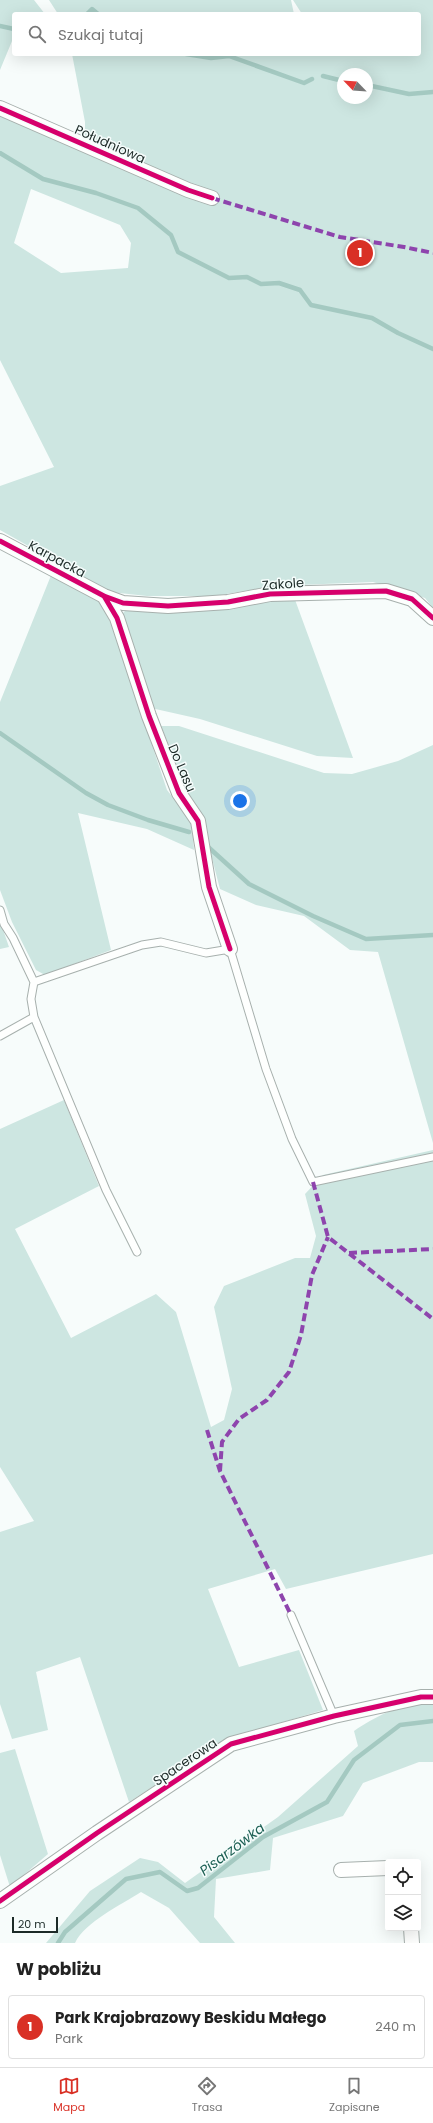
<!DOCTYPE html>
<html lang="pl">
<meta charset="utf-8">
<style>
:root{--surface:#fff;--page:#f6f6f6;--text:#222;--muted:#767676;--line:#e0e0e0;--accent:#d93025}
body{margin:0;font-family:Poppins,sans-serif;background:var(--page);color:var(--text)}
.controls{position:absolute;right:12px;bottom:12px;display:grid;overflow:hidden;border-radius:4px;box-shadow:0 4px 16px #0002}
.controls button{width:36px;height:36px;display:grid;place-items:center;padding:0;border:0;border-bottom:1px solid var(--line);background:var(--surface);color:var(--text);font:20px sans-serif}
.compass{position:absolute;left:337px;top:68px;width:36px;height:36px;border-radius:50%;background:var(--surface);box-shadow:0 4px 16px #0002;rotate:295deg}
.scale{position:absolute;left:12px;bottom:10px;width:46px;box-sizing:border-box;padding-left:4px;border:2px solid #1d2b28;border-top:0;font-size:11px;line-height:14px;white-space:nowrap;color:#1d2b28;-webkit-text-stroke:3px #f6fdfc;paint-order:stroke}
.you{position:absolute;left:240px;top:801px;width:14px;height:14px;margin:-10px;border:3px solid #fff;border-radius:50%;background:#1a73e8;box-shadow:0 0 0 6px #1a73e833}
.badge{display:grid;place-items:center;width:26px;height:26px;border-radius:50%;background:var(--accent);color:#fff;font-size:13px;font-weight:700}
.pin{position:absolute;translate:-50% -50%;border:2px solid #fff;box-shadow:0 1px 4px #0006}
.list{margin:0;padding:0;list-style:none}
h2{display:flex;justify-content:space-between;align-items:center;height:52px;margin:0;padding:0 16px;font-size:17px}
h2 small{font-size:13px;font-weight:400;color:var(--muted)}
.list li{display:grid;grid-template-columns:26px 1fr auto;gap:12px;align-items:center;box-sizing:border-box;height:64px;margin:0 8px 8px;padding:0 8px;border:1px solid var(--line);border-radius:4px}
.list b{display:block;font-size:15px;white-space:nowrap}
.list p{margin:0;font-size:13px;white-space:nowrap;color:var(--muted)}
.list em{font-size:13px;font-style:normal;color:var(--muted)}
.icon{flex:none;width:22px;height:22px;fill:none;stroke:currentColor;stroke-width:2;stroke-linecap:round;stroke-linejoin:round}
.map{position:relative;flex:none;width:433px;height:1943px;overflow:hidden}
.search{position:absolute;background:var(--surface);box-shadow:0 4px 16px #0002;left:12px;right:12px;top:12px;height:44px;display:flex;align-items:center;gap:10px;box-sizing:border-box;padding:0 14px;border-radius:4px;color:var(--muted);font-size:15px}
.sheet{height:124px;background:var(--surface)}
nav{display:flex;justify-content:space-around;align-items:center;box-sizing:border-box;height:56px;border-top:1px solid var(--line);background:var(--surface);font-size:11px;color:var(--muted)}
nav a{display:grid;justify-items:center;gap:2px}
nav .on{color:var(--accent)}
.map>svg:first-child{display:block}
.green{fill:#cde6e1;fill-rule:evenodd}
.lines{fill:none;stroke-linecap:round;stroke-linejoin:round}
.stream{stroke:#a4c9c1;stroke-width:4.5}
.lane-casing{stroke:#a7b0ad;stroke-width:9}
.street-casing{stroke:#a7b0ad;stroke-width:16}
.lane{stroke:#fefffe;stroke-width:7}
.street{stroke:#fefffe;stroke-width:14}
.quiet{stroke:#8e44ad;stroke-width:4;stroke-dasharray:8 4;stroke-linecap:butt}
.cycleway-casing{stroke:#f6fdfc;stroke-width:8}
.cycleway{stroke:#d6006c;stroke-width:5}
.labels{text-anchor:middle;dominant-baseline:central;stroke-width:3;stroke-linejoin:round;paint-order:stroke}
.street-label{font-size:13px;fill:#1d2b28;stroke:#f6fdfc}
.water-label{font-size:14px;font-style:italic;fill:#1d6054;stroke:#f6fdfc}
</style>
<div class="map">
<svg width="433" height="1943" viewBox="0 0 433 1943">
<rect width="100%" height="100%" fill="#f7fcfb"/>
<path class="green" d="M0 0H34L45 14H14V40L12 41 0 70Z
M49 0H291L294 14H58Z
M293 0H433V608L425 598 373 582 274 586 215 596H147L110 592 0 530V486L54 467 0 360V116L160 183 85 139V122L72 54H419V14H302ZM343 74H367V98H343ZM31 189 120 225 131 243 128 268 61 273 14 243Z
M52 573 101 603 113 628 167 790 192 822 194 850 147 829 78 813 111 950 45 975 36 970 12 922 0 890V702Z
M294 597 353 758 317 756 200 719 151 708 121 615 127 609Z
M161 726H179L324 773 352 774 398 761 433 745V1143L378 952 350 950 304 916 256 905 220 889 201 816 192 803Z
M0 921 9 947 0 949Z
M64 1100 99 1186 15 1229 71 1338 156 1294 176 1312 211 1427 224 1420 232 1389 214 1307 224 1286 295 1258H310L316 1236 305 1194 323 1175 433 1150V1554L286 1589 275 1569 208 1589 239 1667 299 1650 323 1710 226 1739 129 1802 80 1657 36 1672 48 1730 12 1739 0 1704V1532L34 1521 0 1467V1129Z
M433 1704V1762H419L363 1783 343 1816 273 1838 270 1870 216 1879 214 1917 235 1943H200L169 1908 141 1892C121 1905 85 1922 75 1943H46L90 1891 140 1858 158 1862 185 1883 278 1817 358 1746 354 1731C377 1716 404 1701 433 1704Z
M15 1749 48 1854 10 1887 0 1855V1753Z"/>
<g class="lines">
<path class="stream" d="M87 14 92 9 98 14
M0 26 14 29
M186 54 211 58 229 56 304 83 312 79
M323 76 343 81
M367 85 409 94 433 92
M0 153 43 179 96 193 138 208 171 235 178 252 229 278 247 277 261 284 279 283 300 290 311 305 372 318 398 333 433 349
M0 733 86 793 108 805 148 820 189 832
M206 845 249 884 313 916 366 939 433 935
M58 1943 65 1932 126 1879 160 1872 187 1891 198 1888 263 1837 327 1802 354 1760 400 1725 433 1721"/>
<defs>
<path id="lane" d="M0 910 4 924 13 938 34 982
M0 1036 34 1017
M137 1252 106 1190 34 1017 31 999 34 982 142 945 161 942 206 953 230 949 266 1069 292 1139 313 1182 433 1157
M291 1615 334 1716"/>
<path id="street" d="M0 108 188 190 212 198
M0 541 104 596 123 603 168 606 228 602 270 594 386 591 412 599 433 618
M104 596 117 618 149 716 179 793 198 821 209 887 230 949
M341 1870 388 1868
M0 1901 97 1833 231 1744 334 1716 421 1697H433
M411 1928 412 1943"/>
</defs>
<use href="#lane" class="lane-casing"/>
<use href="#street" class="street-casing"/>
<use href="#lane" class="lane"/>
<use href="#street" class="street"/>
<path class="quiet" d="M212 198 340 237 404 247 433 253
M313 1182 328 1237 433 1319
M349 1253 433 1249
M207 1430 220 1471 291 1615
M220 1471 222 1442 239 1419 267 1400 289 1372 301 1335 312 1275 328 1237"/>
<defs>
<path id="cycleway" d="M0 108 188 190 212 198
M0 541 104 596 123 603 168 606 228 602 270 594 386 591 412 599 433 618
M104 596 117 618 149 716 179 793 198 821 209 887 230 949
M0 1901 97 1833 231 1744 334 1716 421 1697H433"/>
</defs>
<use href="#cycleway" class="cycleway-casing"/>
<use href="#cycleway" class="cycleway"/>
</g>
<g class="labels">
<g class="street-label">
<text transform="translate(110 144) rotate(24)">Południowa</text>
<text transform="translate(57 559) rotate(28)">Karpacka</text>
<text transform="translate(283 584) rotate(-4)">Zakole</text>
<text transform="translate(182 768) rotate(67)">Do Lasu</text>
<text transform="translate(185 1762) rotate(-34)">Spacerowa</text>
</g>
<g class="water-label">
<text transform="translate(232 1849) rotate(-37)">Pisarzówka</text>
</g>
</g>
</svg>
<div class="controls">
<button><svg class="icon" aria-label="locate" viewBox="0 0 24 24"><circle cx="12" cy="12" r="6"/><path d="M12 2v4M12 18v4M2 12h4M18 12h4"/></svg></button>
<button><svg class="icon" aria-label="layers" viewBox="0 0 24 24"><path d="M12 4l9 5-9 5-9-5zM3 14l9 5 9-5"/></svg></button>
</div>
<svg class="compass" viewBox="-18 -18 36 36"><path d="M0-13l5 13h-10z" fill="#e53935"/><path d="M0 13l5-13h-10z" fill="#767676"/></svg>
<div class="scale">20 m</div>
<div class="you"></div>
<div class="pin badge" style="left:360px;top:253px">1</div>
<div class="search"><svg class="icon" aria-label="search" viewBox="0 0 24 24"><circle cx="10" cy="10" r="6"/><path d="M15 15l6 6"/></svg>Szukaj tutaj</div>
</div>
<section class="sheet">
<h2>W pobliżu<small></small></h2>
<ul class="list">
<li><span class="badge">1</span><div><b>Park Krajobrazowy Beskidu Małego</b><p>Park</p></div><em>240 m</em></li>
</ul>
</section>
<nav>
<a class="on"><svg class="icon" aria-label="map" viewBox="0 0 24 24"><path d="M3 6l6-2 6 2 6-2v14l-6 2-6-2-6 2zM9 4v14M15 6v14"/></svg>Mapa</a>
<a><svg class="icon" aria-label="directions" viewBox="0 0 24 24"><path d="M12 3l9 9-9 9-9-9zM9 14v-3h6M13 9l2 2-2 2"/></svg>Trasa</a>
<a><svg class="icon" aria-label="saved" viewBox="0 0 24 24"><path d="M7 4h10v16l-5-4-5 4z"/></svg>Zapisane</a>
</nav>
